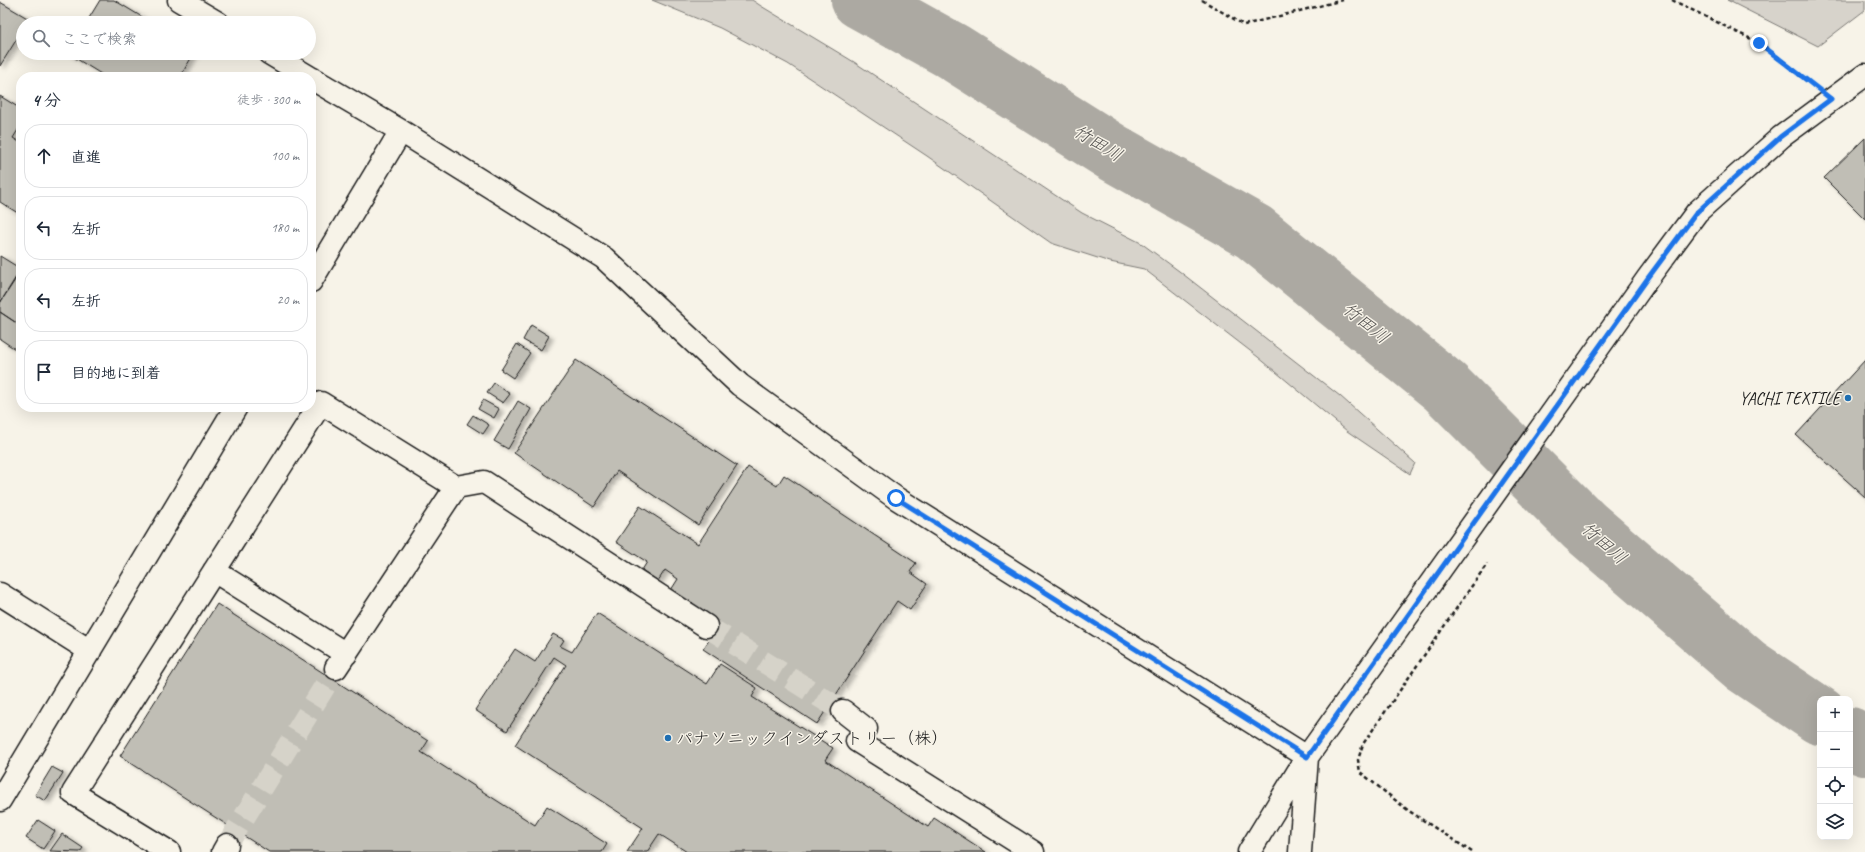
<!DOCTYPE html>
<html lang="ja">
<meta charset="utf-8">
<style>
:root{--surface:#fff;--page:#f6f6f7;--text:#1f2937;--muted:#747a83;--line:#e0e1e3}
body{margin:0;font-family:Caveat,"Klee One",sans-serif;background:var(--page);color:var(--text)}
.controls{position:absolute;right:12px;bottom:12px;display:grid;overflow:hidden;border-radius:8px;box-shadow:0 4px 16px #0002}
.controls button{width:36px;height:36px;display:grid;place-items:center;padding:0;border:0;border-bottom:1px solid var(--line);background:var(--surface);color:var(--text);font:20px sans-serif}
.stop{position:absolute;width:12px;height:12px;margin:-9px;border:3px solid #1a73e8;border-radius:50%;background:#fff}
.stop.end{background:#1a73e8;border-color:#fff;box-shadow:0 1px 4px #0008}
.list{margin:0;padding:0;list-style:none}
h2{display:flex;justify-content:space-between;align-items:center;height:52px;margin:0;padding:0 16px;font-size:17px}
h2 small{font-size:13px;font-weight:400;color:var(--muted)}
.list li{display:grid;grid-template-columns:26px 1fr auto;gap:12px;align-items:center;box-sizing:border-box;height:64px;margin:0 8px 8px;padding:0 8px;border:1px solid var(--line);border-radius:16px}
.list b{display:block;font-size:15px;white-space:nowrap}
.list em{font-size:13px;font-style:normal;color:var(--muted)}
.icon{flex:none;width:22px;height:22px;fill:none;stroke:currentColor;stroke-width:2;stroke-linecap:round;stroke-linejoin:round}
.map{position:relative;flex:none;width:1865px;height:852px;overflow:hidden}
.search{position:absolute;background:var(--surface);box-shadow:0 4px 16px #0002;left:16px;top:16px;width:300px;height:44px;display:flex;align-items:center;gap:10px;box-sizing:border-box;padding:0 14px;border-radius:22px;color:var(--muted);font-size:15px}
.panel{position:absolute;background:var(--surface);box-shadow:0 4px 16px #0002;left:16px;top:72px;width:300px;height:340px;border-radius:16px}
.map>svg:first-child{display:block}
.green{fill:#d7d3cb;stroke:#7a7874}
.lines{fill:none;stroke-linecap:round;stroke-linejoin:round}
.river{stroke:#aca9a2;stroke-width:58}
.building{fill:#c0beb5;stroke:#1c1c1c;filter:url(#shadow)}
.minor-tunnel{stroke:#d6d3c9;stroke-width:22;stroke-dasharray:22 11;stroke-linecap:butt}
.minor-casing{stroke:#1c1c1c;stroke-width:25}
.path{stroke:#1c1c1c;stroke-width:2.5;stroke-dasharray:4 3;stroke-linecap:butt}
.minor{stroke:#f7f3e8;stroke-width:22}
.route{stroke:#1a73e8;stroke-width:5}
.poi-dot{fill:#1f6fb2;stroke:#f7f3e8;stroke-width:1.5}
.labels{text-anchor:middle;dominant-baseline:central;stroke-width:3;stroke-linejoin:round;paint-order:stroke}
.poi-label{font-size:17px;fill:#1c1c1c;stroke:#f7f3e8;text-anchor:end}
.water-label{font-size:18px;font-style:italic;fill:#565452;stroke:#f7f3e8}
</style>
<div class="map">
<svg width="1865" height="852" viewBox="0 0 1865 852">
<defs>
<filter id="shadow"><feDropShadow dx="4.5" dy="2.5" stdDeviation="2" flood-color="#0004"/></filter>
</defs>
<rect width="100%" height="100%" fill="#f7f3e8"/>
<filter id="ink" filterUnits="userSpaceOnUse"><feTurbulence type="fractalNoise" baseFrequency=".025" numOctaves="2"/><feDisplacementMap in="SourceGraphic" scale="8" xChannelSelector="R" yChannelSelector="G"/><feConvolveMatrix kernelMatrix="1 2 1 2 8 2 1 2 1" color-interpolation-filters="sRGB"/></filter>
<g filter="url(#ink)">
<path class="green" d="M652 0H752L761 6 854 62 1082 213 1141 243 1179 271 1340 396 1415 463 1410 474 1347 431 1258 357 1144 269 1110 262 1051 243 927 156 788 64 720 28Z
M1727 0H1865V10L1818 46Z"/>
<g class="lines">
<path class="river" d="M860 0 952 51 1112 152 1254 232 1445 387 1584 526 1746 666 1820 716
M1850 736 1865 747"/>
</g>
<path class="building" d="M100 0H114L152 23H86Z
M0 2 29 19 27 23H23V29L0 66Z
M67 53H194L180 77H106Z
M0 96 21 109V125L13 138 21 143V215L0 202Z
M1865 138V219L1824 178Z
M0 256 21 269 0 303Z
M21 271V326L0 312V303Z
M0 312 21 326V353L0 339Z
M531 325 549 336 541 350 523 340Z
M517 344 530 353 513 378 501 370Z
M576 360 737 466 698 525 617 471 594 507 514 453Z
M1865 360V497L1796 435Z
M494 383 510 394 503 403 487 393Z
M483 400 499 409 494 418 478 409Z
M518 401 531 409 508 449 494 441Z
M473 415 489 425 483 434 467 424Z
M748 467 777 486 784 475 916 563 910 572 927 584 910 610 897 601 817 724 703 649 721 623 671 590 678 579 665 570 658 581 642 570 647 562 616 542 640 506 698 544Z
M217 604 428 741 421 752 535 825 547 806 607 844 602 852H269L120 756Z
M597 613 707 684 720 664 757 688 752 697 833 748 825 760 928 827 934 818 986 852H687L659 834 647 852H627L643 828 515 745 566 665 554 657 507 731 475 710 515 649 535 662 553 634 564 640 560 646 572 652Z
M52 767 63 773 45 801 35 795Z
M38 820 55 831 43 849 26 838Z
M62 834 83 848 80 852 50 851Z"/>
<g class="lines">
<path class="minor-tunnel" d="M706 626 843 711
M227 845 336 668"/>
<defs>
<path id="minor" d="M179 0 218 23
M269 53 309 77
M311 78 401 131 604 258 740 385 896 498 1307 757 1300 852
M311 281 401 131
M214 571 346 654
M0 594 90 651
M336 668 456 487
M843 711 866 729 857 741 1033 852
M0 800 236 407
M169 852 73 793 321 403 456 487 484 482 706 626
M223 852 227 845
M1249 852 1307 757 1648 278 1697 212 1781 137 1865 75"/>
</defs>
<use href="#minor" class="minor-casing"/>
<path class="path" d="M1202 0 1244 25 1343 0
M1672 0 1759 43 1809 82
M1472 852 1409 811 1360 772 1358 760 1363 744 1487 564"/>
<use href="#minor" class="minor"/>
</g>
</g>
<g class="lines" filter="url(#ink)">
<path class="route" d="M896 498 1307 757 1648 278 1697 212 1780 137 1831 99 1759 43"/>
</g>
<g class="poi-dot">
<circle cx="1848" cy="398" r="4"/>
<circle cx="668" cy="738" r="4"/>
</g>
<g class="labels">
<g class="poi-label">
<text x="1840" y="398">YACHI TEXTILE</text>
<text x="676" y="738" text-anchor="start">パナソニックインダストリー（株）</text>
</g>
<g class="water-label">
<text transform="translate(1098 143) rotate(31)">竹田川</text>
<text transform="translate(1366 323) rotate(39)">竹田川</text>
<text transform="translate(1604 543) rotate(41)">竹田川</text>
</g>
</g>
</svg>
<div class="controls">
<button>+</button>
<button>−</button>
<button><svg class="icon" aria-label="locate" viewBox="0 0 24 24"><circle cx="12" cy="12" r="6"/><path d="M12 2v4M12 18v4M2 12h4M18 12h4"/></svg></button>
<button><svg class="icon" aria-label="layers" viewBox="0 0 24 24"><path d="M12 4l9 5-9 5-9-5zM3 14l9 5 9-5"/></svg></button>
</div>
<div class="stop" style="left:896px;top:498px"></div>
<div class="stop end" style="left:1759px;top:43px"></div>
<div class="search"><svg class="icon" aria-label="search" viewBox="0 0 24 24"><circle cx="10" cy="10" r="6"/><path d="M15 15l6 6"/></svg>ここで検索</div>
<section class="panel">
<h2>4 分<small>徒歩 · 300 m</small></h2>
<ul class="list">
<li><svg class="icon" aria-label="ahead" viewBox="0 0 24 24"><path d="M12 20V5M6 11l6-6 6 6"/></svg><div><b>直進</b></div><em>100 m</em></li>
<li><svg class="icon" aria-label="left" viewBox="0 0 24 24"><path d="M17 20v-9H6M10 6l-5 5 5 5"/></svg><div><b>左折</b></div><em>180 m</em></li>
<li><svg class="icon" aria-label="left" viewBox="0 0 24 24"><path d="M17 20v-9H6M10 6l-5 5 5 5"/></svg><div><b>左折</b></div><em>20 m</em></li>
<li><svg class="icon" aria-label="arrive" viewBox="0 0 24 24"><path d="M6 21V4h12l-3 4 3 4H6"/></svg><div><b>目的地に到着</b></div></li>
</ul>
</section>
</div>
